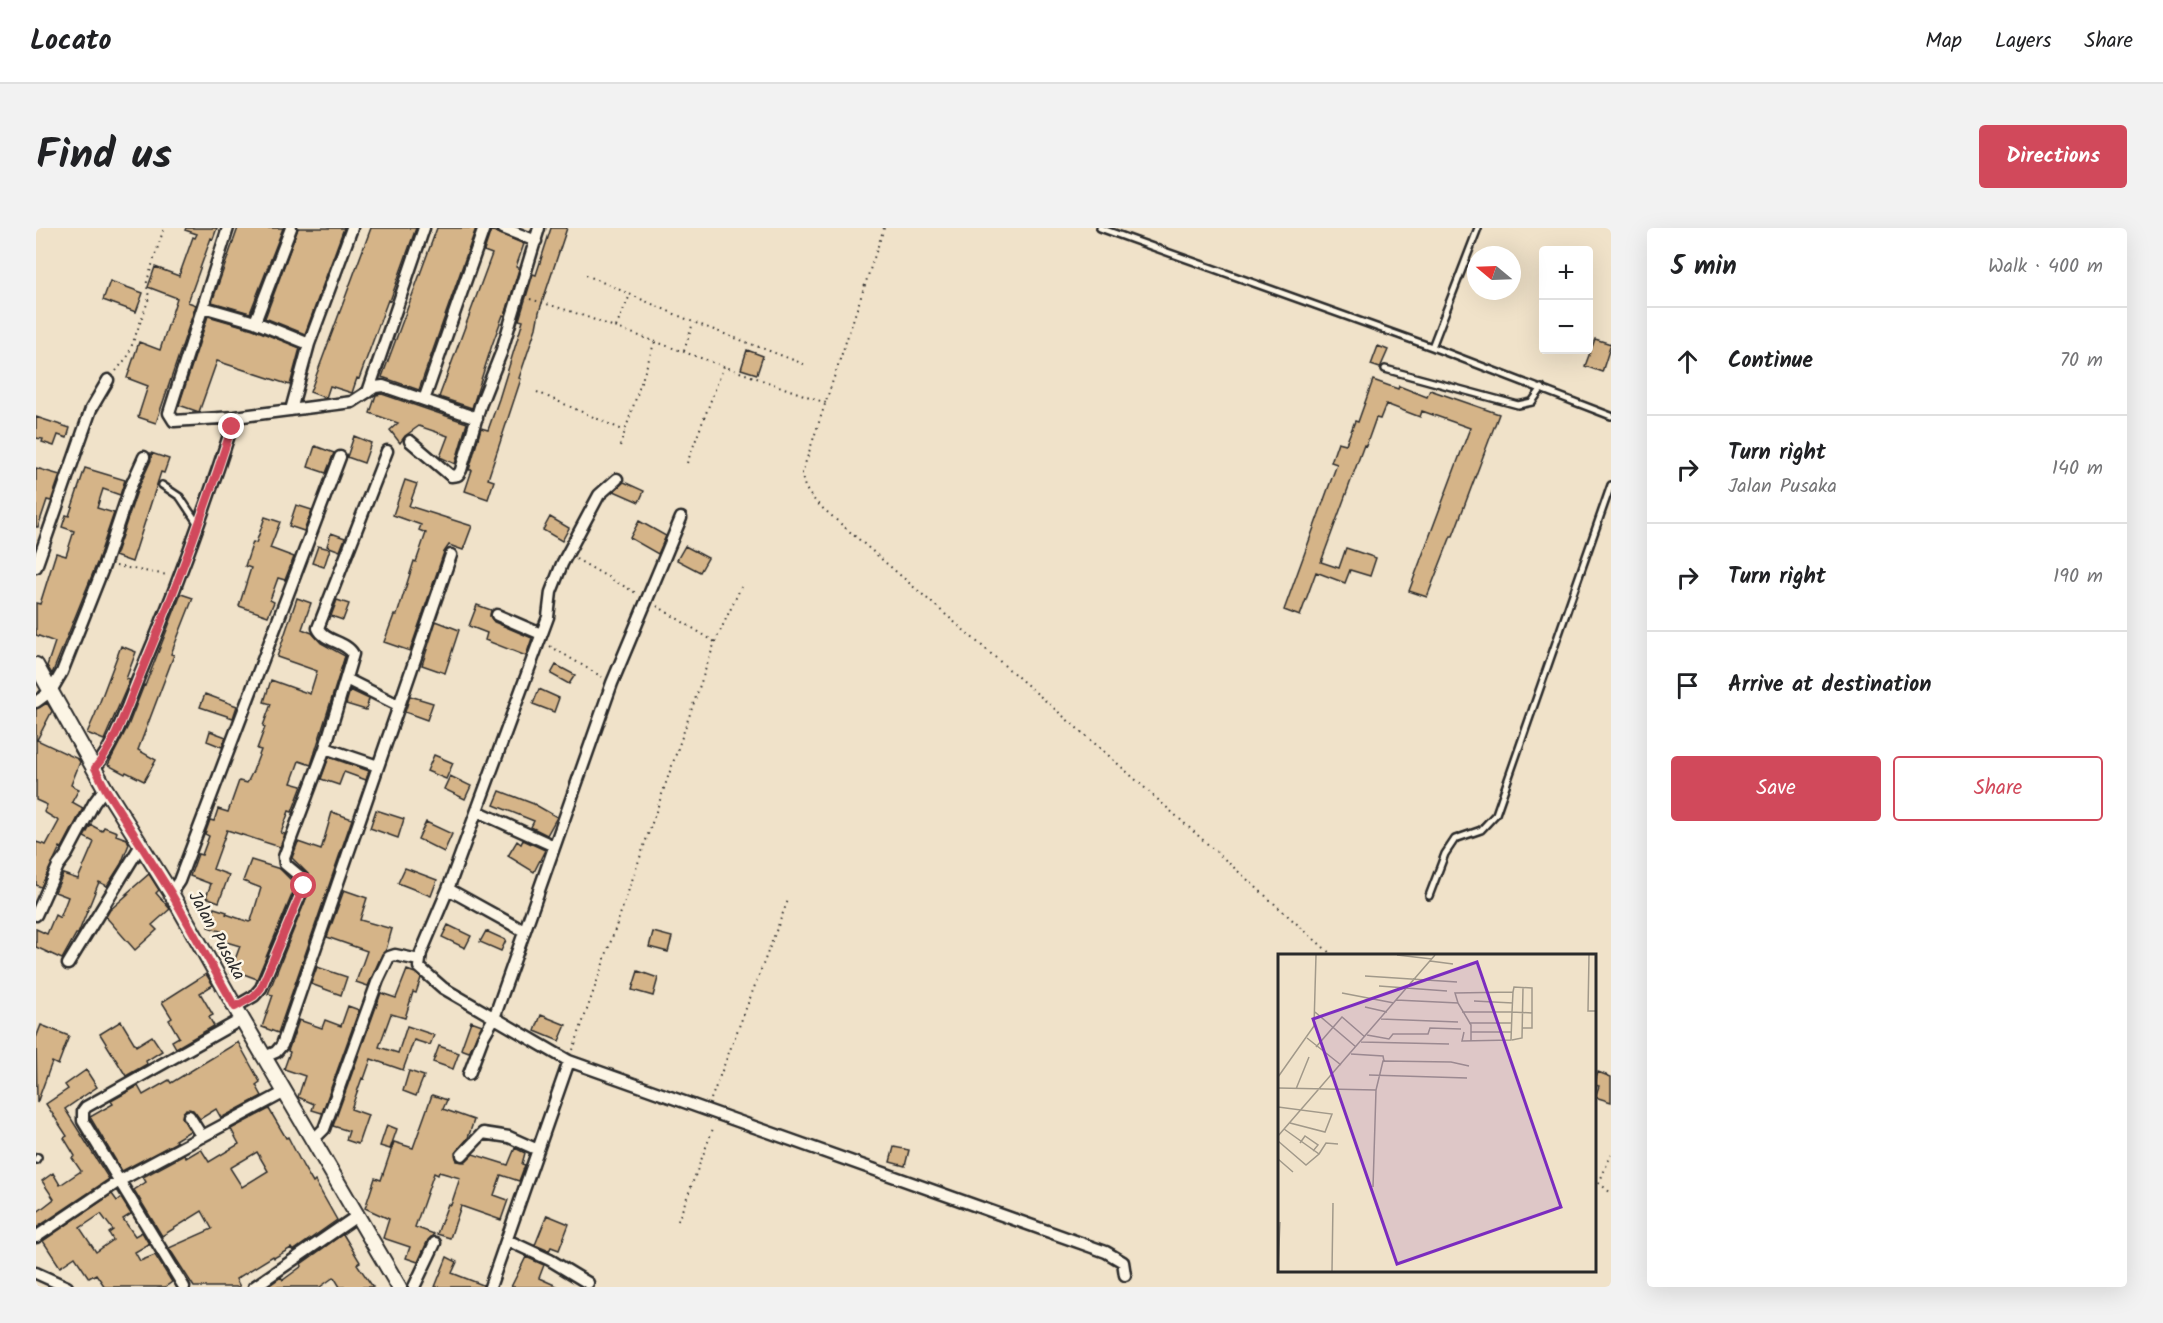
<!DOCTYPE html>
<meta charset="utf-8">
<style>
:root{--surface:#fff;--page:#f2f2f2;--text:#202124;--muted:#757577;--line:#e0e0e0;--accent:#d1495b}
body{margin:0;font-family:Kalam,sans-serif;background:var(--page);color:var(--text)}
.controls{position:absolute;right:18px;top:18px;display:grid;overflow:hidden;border-radius:6px;box-shadow:0 6px 24px #0002}
.controls button{width:54px;height:54px;display:grid;place-items:center;padding:0;border:0;border-bottom:2px solid var(--line);background:var(--surface);color:var(--text);font:30px sans-serif}
.compass{position:absolute;left:1431px;top:18px;width:54px;height:54px;border-radius:50%;background:var(--surface);box-shadow:0 6px 24px #0002;rotate:289deg}
.stop{position:absolute;width:18px;height:18px;margin:-14px;border:4px solid #d1495b;border-radius:50%;background:#fff}
.stop.end{background:#d1495b;border-color:#fff;box-shadow:0 2px 6px #0008}
.list{margin:0;padding:0;list-style:none}
h2{display:flex;justify-content:space-between;align-items:center;height:78px;margin:0;padding:0 24px;font-size:26px}
h2 small{font-size:20px;font-weight:400;color:var(--muted)}
.list li{display:grid;grid-template-columns:39px 1fr auto;gap:18px;align-items:center;box-sizing:border-box;height:108px;padding:0 24px;border-top:2px solid var(--line)}
.list b{display:block;font-size:22px;white-space:nowrap}
.list p{margin:0;font-size:20px;white-space:nowrap;color:var(--muted)}
.list em{font-size:20px;font-style:normal;color:var(--muted)}
.actions{display:flex;gap:12px;padding:18px 24px}
.actions a{flex:1;padding:14px 0;border:2px solid var(--accent);border-radius:6px;text-align:center;font-size:21px;color:var(--accent)}
.actions .main{background:var(--accent);color:#fff}
.icon{flex:none;width:33px;height:33px;fill:none;stroke:currentColor;stroke-width:2;stroke-linecap:round;stroke-linejoin:round}
.map{position:relative;flex:none;width:1575px;height:1059px;overflow:hidden;border-radius:6px}
header{display:flex;align-items:center;gap:36px;box-sizing:border-box;height:84px;padding:0 30px;background:var(--surface);border-bottom:2px solid var(--line)}
header strong{font-size:28px}
nav{display:flex;gap:33px;margin-inline-start:auto;font-size:21px}
.intro{display:flex;align-items:center;justify-content:space-between;box-sizing:border-box;height:144px;padding:0 36px}
h1{margin:0;font-size:42px}
.button{padding:15px 27px;border-radius:6px;background:var(--accent);color:#fff;font-size:21px;font-weight:700}
main{display:flex;gap:36px;padding:0 36px}
aside{flex:1;background:var(--surface);border-radius:6px;box-shadow:0 6px 24px #0002}
.map>svg:first-child{display:block}
.building{fill:#d5b488;stroke:#2b2b2b;stroke-width:1.5;fill-rule:evenodd}
.lines{fill:none;stroke-linecap:round;stroke-linejoin:round}
.lane-casing{stroke:#2b2b2b;stroke-width:10}
.street-casing{stroke:#2b2b2b;stroke-width:15}
.secondary-casing{stroke:#2b2b2b;stroke-width:18}
.path{stroke:#2b2b2b;stroke-width:2;stroke-dasharray:1.5 4.5;stroke-linecap:butt}
.lane{stroke:#fcf5e5;stroke-width:5}
.street{stroke:#fcf5e5;stroke-width:10}
.secondary{stroke:#fcf5e5;stroke-width:14}
.route{stroke:#d1495b;stroke-width:8}
.labels{text-anchor:middle;dominant-baseline:central;stroke-width:5;stroke-linejoin:round;paint-order:stroke}
.street-label{font-size:18px;fill:#2b2b2b;stroke:#fcf5e5}
.inset-road{fill:none;stroke:#a1998a;stroke-width:1.5}
.view{fill:#7b2cbf;fill-opacity:0.15;stroke:#7b2cbf;stroke-width:3}
.inset-edge{fill:none;stroke:#2b2b2b;stroke-width:3}
</style>
<header>
<strong>Locato</strong>
<nav><a>Map</a><a>Layers</a><a>Share</a></nav>
</header>
<div class="intro"><h1>Find us</h1><a class="button">Directions</a></div>
<main>
<div class="map">
<svg width="1575" height="1059" viewBox="0 0 1575 1059">
<rect width="100%" height="100%" fill="#f0e2c9"/>
<filter id="ink" filterUnits="userSpaceOnUse"><feTurbulence type="fractalNoise" baseFrequency=".0167" numOctaves="2"/><feDisplacementMap in="SourceGraphic" scale="12" xChannelSelector="R" yChannelSelector="G"/><feConvolveMatrix kernelMatrix="1 2 1 2 8 2 1 2 1" color-interpolation-filters="sRGB"/></filter>
<g filter="url(#ink)">
<path class="building" d="M150 0H181L177 11 175 10 152 74 160 77 120 195 102 189 112 158 91 150 103 114 124 122 141 70 112 59 119 39 143 48 157 9 159 10 161 6 149 2Z
M202 0H247L214 85 176 74Z
M262 0H308L269 106 229 90Z
M335 0H380L354 73 352 72 323 151 321 150 316 165 294 158 290 170 274 164Z
M401 0H440L383 162 346 149Z
M515 0H531L503 84 500 100 483 150 485 151 452 251 458 253 452 271 429 263 436 242H433L445 200 452 202 463 171 487 93 483 92 497 46 500 47Z
M455 2 488 16 480 39 483 41 469 88 467 87 456 117 436 180 403 169 456 26 448 23Z
M74 53 107 65 100 84 67 72Z
M172 88 217 101 264 120 254 157 181 133 163 184 143 177Z
M1559 111 1575 116 1566 144 1549 138Z
M1342 118 1352 122 1344 140 1335 137Z
M711 122 727 128 721 146 705 141Z
M1337 152 1362 161 1363 158 1391 169 1394 162 1463 186 1417 308H1415L1391 369 1373 363 1434 200 1386 183 1384 189 1350 176 1344 191 1340 190 1330 218 1328 217 1285 334 1303 340 1310 320 1340 330 1334 348 1314 342 1309 355 1280 344 1264 388 1248 382 1301 236 1295 234 1302 214 1310 216 1319 193 1322 194Z
M346 166 431 195 419 236 404 229 412 208 383 198 369 208 364 215 354 202 362 195 334 185 340 167Z
M0 189 34 200 31 210 22 207 18 218 6 214 7 211 0 210Z
M318 208 335 215 328 235 311 229Z
M279 218 298 225 290 245 272 239Z
M115 225 133 231 128 245 125 244 96 334 79 328 101 263 115 232Z
M0 240 24 247 15 273 11 272 2 299H0Z
M49 240 89 252 84 267 67 261 61 280 78 285 61 335 16 446 11 438 19 414 0 407V375L4 376 20 325 30 328 38 303 26 299 30 287 33 288Z
M369 252 381 256 373 278 436 298 427 322 413 317 408 324 374 423 348 414 358 387H361L378 333 380 334 390 305 383 302 385 297 357 287Z
M588 254 608 263 603 274 578 263Z
M260 277 276 282 268 303 253 298Z
M229 289 244 294 234 320 258 329 249 352 242 350 234 372 238 374 232 388 203 378 215 340 209 338 217 314 220 315Z
M514 289 533 300 526 313 507 302Z
M603 293 630 308 622 326 594 310Z
M295 305 309 310 304 323 291 318Z
M282 318 294 321 288 339 276 335Z
M649 318 672 330 664 344 641 332Z
M145 366 157 370 135 426 138 427 102 522 120 532 108 553 90 544 89 546 72 537 92 498 108 457 109 458Z
M261 370 275 375 266 401 276 405 285 415 309 428 275 537 263 533 255 555 266 558 256 584 253 583 245 605 249 606 244 619 191 602 177 641 193 647 183 674 170 669 175 656 154 648 162 626 166 627 173 608 169 606 174 592 178 593 182 581 192 584 203 553 211 555 217 543 225 522 221 521 229 499 227 498 235 476 228 474 235 452 274 466 281 443 241 429Z
M301 372 313 376 307 392 295 388Z
M441 377 455 382 454 388 458 394 496 410 490 428 449 412 451 405 433 398Z
M400 393 423 402 409 445 386 437Z
M85 418 100 424 90 451 94 452 68 512 51 505 59 487Z
M520 437 539 447 533 456 515 446Z
M503 461 523 470 518 484 497 476Z
M314 462 333 471 330 482 310 476Z
M169 466 201 478 197 490 164 479Z
M374 468 397 475 391 492 369 484Z
M11 475 16 483 1 512 42 531 44 534 35 557 43 561 36 574 47 580 26 620 24 619 5 659 0 657V614L10 617 23 593 8 584 11 577 0 572V481Z
M174 503 190 509 186 519 171 513Z
M398 527 417 535 410 551 391 543Z
M293 529 333 543 330 552 308 544 303 557 285 551Z
M414 548 435 558 429 571 408 561Z
M464 563 498 576 521 589 511 607 495 599 498 593 458 577Z
M340 582 368 591 362 610 334 600Z
M296 584 316 591 242 805 226 799 237 767 232 766 275 658 272 646 256 630 262 614 285 622Z
M390 594 416 606 408 624 382 611Z
M55 597 66 603 68 599 81 604 80 607 91 611 93 616 85 636 71 658 63 654 42 706H40L26 731 0 719V701L11 706 19 687 24 690 32 669 19 664 27 646 42 651 58 614 48 609Z
M487 612 509 622 498 644 472 628 481 613 485 616Z
M215 632 244 641 260 657 221 751 205 745 204 748 194 745 204 718 187 713 190 705 172 699 178 680 191 684 190 686 213 694 215 693 225 660 207 653Z
M369 640 401 652 395 668 362 655Z
M113 646 123 662 120 665 134 681 116 697 121 702 99 722 70 689 74 682 92 666H90Z
M308 662 331 670 324 692 356 701 350 722 346 726 332 758 320 754 331 723 291 709Z
M412 697 435 708 429 720 406 709Z
M450 703 470 712 465 723 444 714Z
M617 704 636 709 632 724 613 719Z
M281 739 311 749 305 767 275 756Z
M371 742 379 745 385 750 380 765 377 764 369 790 355 786 343 819 362 825 371 798 398 807 394 817 378 812 367 842 335 831 328 851 326 850 315 881 332 887 322 916 310 912 313 903 297 898 345 765 360 770Z
M602 743 622 750 617 768 596 762Z
M170 746 177 757 164 765 177 787 173 789 178 798 140 820 136 813 143 809 133 792 136 790 126 774Z
M312 778 323 782 286 885 276 882 278 876 262 869 269 848 248 841 254 824 252 823 263 792 286 800 289 792 305 798Z
M505 787 530 797 523 813 499 803Z
M85 793 100 818 116 808 126 823 110 833 111 836 90 848 64 806Z
M435 793 446 797 433 824 425 821Z
M5 797 33 808 22 837 16 834 1 875 0 810Z
M202 814 224 854 220 857 226 868 185 890 180 881 164 891 157 882 150 881 146 889 154 903 139 912 141 914 86 943 54 889 77 876 75 873 102 858 107 867 133 852 135 855Z
M403 818 423 825 417 841 397 834Z
M50 842 61 859 29 881 73 951 0 1000V985L18 971 6 953 17 945 24 957 45 943 36 930 39 928 28 910 31 908 10 876 32 861 29 857Z
M373 843 388 848 380 868 367 863Z
M1562 844 1575 849V874L1559 869 1563 858 1558 857Z
M396 867 411 872 407 881 438 892 432 910 419 925 421 933 429 934 437 926 472 937 479 920 489 925 486 936 489 937 483 953 465 947 458 967 472 972 465 992 425 978 414 1010 401 1006 412 976 415 977 424 950 403 944 402 947 398 945 379 999 398 1006 392 1012 382 1034 370 1030 374 1019 347 1010 353 991 329 980 339 950 345 952 358 914 377 920Z
M233 881 250 910 252 909 267 938 277 955 279 953 301 992 257 1023 255 1020 238 1030 237 1028 200 1051 204 1059H158L133 1020 176 1001 166 983 126 1008 98 962 110 954 107 949 148 927 150 930 165 921 173 934 203 916 195 901ZM221 924 232 943 206 959 194 940Z
M351 897 361 901 354 921 344 918Z
M858 919 873 922 869 938 854 934Z
M76 966 81 973 85 970 95 986 87 991 99 1008 106 1004 113 1016 99 1024 104 1033 119 1027 136 1054 129 1059H69L60 1046 53 1050 39 1029 24 1039 7 1013ZM65 986 77 1002 73 1005 77 1012 60 1024 44 1000Z
M511 987 533 996 523 1022 515 1019 513 1023 499 1017Z
M307 1006 324 1034 321 1036 337 1059H304L298 1049 284 1059H231L245 1049 247 1052 266 1038 265 1036Z
M411 1029 421 1034 416 1045 447 1057V1059H399Z
M490 1029 508 1037 503 1050 523 1059H475Z"/>
<g class="lines">
<defs>
<path id="lane" d="M1064 0 1396 119 1575 188
M1396 119 1442 0
M1349 141 1482 177 1496 174 1506 160
M126 257 144 269 162 296
M1393 668 1409 626 1419 611 1445 602 1460 586 1575 257
M0 932 2 929"/>
<path id="street" d="M192 0 133 185 138 193 199 189
M467 0 500 13
M167 79 219 94 273 116
M219 94 255 0
M332 164 388 0
M388 172 448 0
M255 182 273 116 316 0
M374 213 415 248 422 247 425 242 444 178 465 125 503 0
M581 251 563 267 526 336 515 364 512 389 412 661 385 725 383 739 407 760 533 833 1070 1024 1087 1034 1089 1047
M0 339 55 181 72 152
M461 387 505 406
M310 451 362 477
M0 474 15 463 26 444 68 338 94 260 108 229
M289 520 342 538
M59 540C81 513 91 477 104 446 140 362 171 276 199 189L316 174 339 159 347 158 441 190
M441 583 518 618
M412 661 488 703
M135 665 143 653 304 229
M0 687 22 638 31 626 58 575 69 560
M32 736 105 617
M199 779 218 768 225 760 268 658 267 651 249 636 248 629 289 520 317 426C310 413 288 414 282 400L351 223
M228 829 240 824 246 817 415 327
M433 846 447 809 458 790 576 455 645 290
M153 888 166 909
M277 912 288 901 342 752 353 729 359 727 383 732
M426 927 447 905 473 909 502 922
M0 1009 83 953 249 864
M471 1012 514 1032 552 1055
M0 1045 31 1059
M148 1059 47 893V883L50 879 206 791
M218 1059 321 988
M378 1059 399 1015
M454 1059 533 833"/>
<path id="secondary" d="M0 437 69 560 135 665 206 791 363 1059"/>
</defs>
<use href="#lane" class="lane-casing"/>
<use href="#street" class="street-casing"/>
<use href="#secondary" class="secondary-casing"/>
<path class="path" d="M848 0 766 245C767 260 773 266 783 277L1072 527 1297 728
M550 47 657 94 768 136
M494 71 534 83 790 175
M580 99 594 67
M648 123 657 95
M80 143 92 128 112 73C114 66 110 61 111 53L128 0
M501 164 589 203
M584 218 619 113
M651 235 688 138
M540 331 600 365
M80 338 131 347
M621 378 679 414
M514 418 566 449
M537 822 679 414 705 359
M675 871 752 672
M1558 951 1575 965
M1563 955 1575 927
M642 993 678 898"/>
<use href="#lane" class="lane"/>
<use href="#street" class="street"/>
<use href="#secondary" class="secondary"/>
</g>
</g>
<g class="lines" filter="url(#ink)">
<path class="route" d="M196 199C169 282 138 365 105 445 91 477 81 513 59 540L69 560 135 665 199 779 218 768 225 760 268 658"/>
</g>
<g class="labels">
<g class="street-label">
<text transform="translate(180 708) rotate(61)">Jalan Pusaka</text>
</g>
</g>
<g transform="translate(1242 726)">
<rect width="318" height="318" fill="#f0e2c9"/>
<path class="inset-road" d="M119 1 154 5M311 1 310 57H318M152 7 175 10M87 22 179 28M101 32 169 37M235 38 236 33 254 34V74H244M64 39 116 49M118 46 180 49 193 71V87M196 47 235 49M180 49 177 39 235 38 234 58H184M87 53 109 58M37 58 78 93M103 65 180 68M191 69H234M186 78 184 87 233 86 234 58 254 59M193 78H233M89 81 111 85 115 80H150L152 74 183 75M29 84 63 111M234 86 244 84 245 34M83 88 171 90M38 93 64 63 87 83M73 100 105 102 106 107M91 121 189 124M0 123 36 72 38 1M0 134 98 136M18 135 31 103M0 153 54 160 47 178 12 169M0 182 157 1M0 187 28 211 41 200 6 175M22 189 27 182 40 191 35 197M41 200 48 189 60 190M0 205 15 218M95 233 98 136 105 107 173 108 191 112M0 314 2 268M54 317 55 249"/>
<path class="view" d="M199 8 283 253 119 310 35 65Z"/>
<rect width="318" height="318" class="inset-edge"/>
</g>
</svg>
<div class="controls">
<button>+</button>
<button>−</button>
</div>
<svg class="compass" viewBox="-18 -18 36 36"><path d="M0-13l5 13h-10z" fill="#e53935"/><path d="M0 13l5-13h-10z" fill="#757577"/></svg>
<div class="stop" style="left:268px;top:658px"></div>
<div class="stop end" style="left:196px;top:199px"></div>
</div>
<aside>
<h2>5 min<small>Walk · 400 m</small></h2>
<ul class="list">
<li><svg class="icon" aria-label="ahead" viewBox="0 0 24 24"><path d="M12 20V5M6 11l6-6 6 6"/></svg><div><b>Continue</b></div><em>70 m</em></li>
<li><svg class="icon" aria-label="right" viewBox="0 0 24 24"><path d="M7 20v-9h11M14 6l5 5-5 5"/></svg><div><b>Turn right</b><p>Jalan Pusaka</p></div><em>140 m</em></li>
<li><svg class="icon" aria-label="right" viewBox="0 0 24 24"><path d="M7 20v-9h11M14 6l5 5-5 5"/></svg><div><b>Turn right</b></div><em>190 m</em></li>
<li><svg class="icon" aria-label="arrive" viewBox="0 0 24 24"><path d="M6 21V4h12l-3 4 3 4H6"/></svg><div><b>Arrive at destination</b></div></li>
</ul>
<div class="actions"><a class="main">Save</a><a>Share</a></div>
</aside>
</main>
